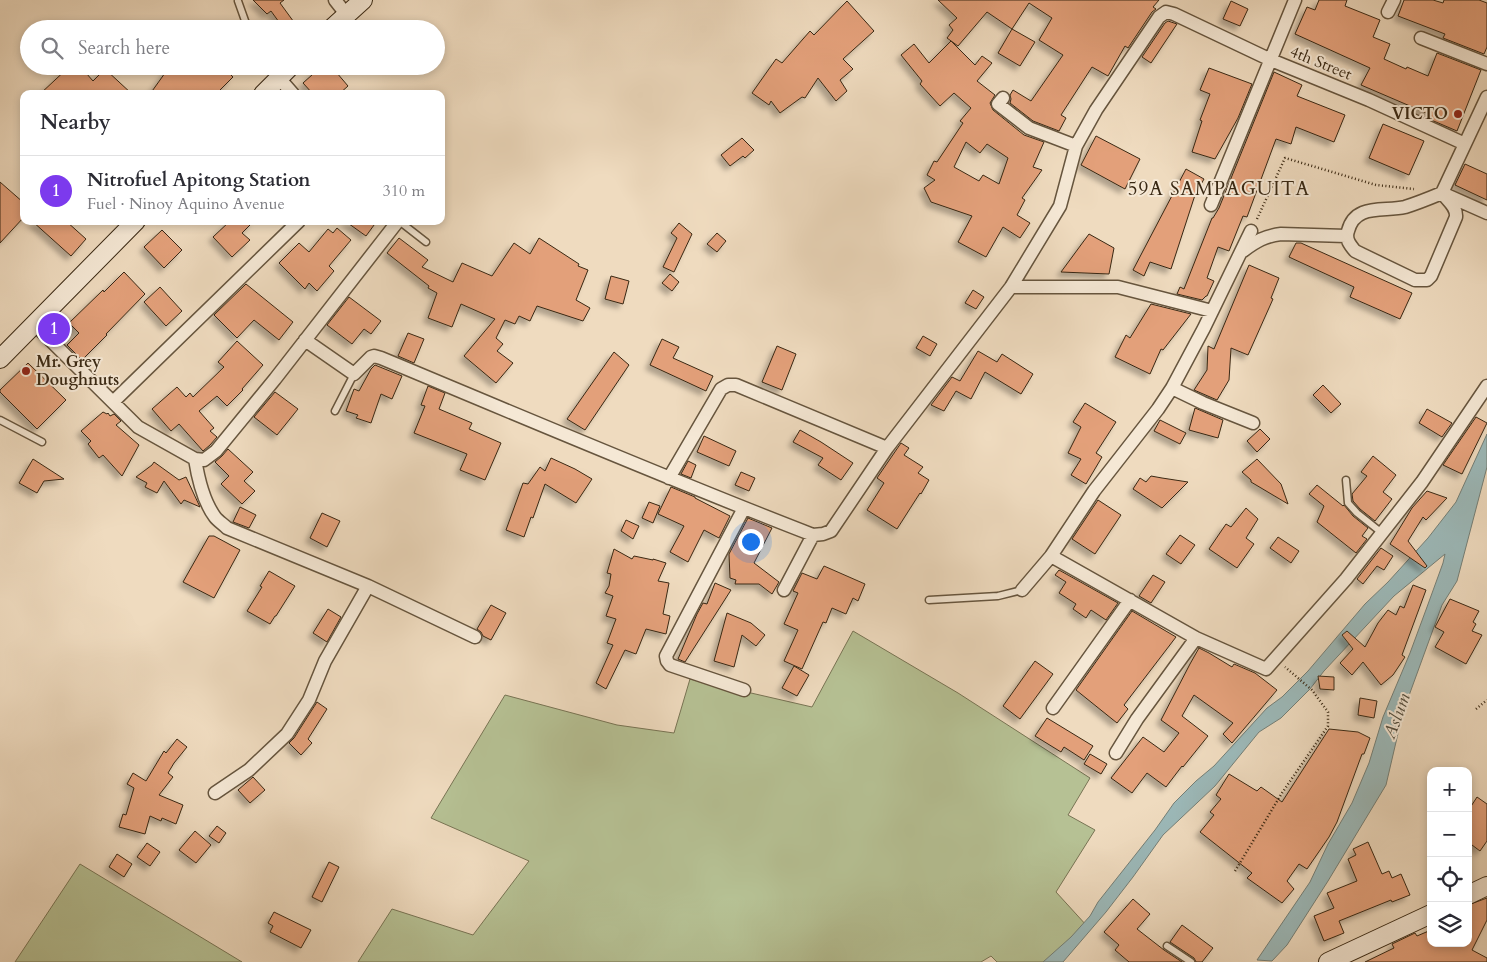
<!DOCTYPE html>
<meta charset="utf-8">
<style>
:root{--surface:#fff;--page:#f7f7f7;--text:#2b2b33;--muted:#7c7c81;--line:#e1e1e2;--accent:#7c3aed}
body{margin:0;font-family:Cardo,serif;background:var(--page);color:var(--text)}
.controls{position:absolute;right:15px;bottom:15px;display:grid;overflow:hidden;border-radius:10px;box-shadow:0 2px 8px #0003}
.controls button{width:45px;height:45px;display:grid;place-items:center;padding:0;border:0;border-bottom:1px solid var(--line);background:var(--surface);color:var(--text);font:25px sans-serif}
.you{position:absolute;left:750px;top:541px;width:18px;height:18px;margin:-12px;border:4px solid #fff;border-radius:50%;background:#1a73e8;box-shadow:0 0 0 8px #1a73e833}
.badge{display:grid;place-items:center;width:32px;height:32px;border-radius:50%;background:var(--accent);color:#fff;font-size:16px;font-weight:700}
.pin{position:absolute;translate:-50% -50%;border:2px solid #fff;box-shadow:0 1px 5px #0006}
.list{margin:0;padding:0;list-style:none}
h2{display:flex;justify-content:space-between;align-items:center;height:65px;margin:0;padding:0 20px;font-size:21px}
h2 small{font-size:16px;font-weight:400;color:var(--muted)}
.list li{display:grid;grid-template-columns:32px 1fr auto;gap:15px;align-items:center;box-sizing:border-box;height:70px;padding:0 20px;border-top:1px solid var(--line)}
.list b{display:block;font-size:19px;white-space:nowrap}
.list p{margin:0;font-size:16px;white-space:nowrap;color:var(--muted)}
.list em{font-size:16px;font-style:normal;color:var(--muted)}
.icon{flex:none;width:28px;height:28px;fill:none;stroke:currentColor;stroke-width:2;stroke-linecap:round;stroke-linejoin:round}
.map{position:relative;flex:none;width:1487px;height:962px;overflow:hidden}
.search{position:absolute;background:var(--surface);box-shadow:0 2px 8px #0003;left:20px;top:20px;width:425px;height:55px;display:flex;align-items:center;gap:12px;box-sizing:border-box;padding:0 18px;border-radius:28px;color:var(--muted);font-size:19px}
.panel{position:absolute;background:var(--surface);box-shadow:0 2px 8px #0003;left:20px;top:90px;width:425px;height:135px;border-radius:10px}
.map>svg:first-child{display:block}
.green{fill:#b6c194;stroke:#787454}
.water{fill:#9cb9b9;stroke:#747f77}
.building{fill:#e3a07a;stroke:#392813;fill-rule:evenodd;filter:url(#shadow)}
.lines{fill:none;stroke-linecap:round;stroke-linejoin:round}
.lane-casing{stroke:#66553e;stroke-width:9}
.street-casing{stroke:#66553e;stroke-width:15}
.secondary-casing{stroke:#392813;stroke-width:20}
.path{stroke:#392813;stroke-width:2.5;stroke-dasharray:1 2.5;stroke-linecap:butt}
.lane{stroke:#f5e8d5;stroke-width:6}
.street{stroke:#f5e8d5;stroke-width:12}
.secondary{stroke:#f5e8d5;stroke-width:18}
.poi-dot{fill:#8f2418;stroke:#f5e8d5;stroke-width:2}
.labels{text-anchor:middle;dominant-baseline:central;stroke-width:4;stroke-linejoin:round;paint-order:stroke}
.street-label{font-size:16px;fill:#392813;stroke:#f5e8d5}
.poi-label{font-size:16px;font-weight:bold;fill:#392813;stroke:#f5e8d5;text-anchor:end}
.water-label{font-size:18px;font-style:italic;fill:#524c3c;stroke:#f5e8d5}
.quarter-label{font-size:19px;letter-spacing:1px;fill:#392813;stroke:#f5e8d5}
</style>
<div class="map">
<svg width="1487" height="962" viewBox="0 0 1487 962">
<defs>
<filter id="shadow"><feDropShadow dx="-4.5" dy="4.5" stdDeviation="2.5" flood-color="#0004"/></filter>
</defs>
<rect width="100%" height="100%" fill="#efdbbf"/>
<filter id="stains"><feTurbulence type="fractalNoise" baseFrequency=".004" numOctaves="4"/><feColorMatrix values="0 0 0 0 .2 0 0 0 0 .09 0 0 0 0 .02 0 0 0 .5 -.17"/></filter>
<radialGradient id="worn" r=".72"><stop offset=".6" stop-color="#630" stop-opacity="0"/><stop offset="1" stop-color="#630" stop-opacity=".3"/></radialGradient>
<path class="green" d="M853 631 958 693 1090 778 1068 815 1095 830 1056 892 1087 926 1047 962H997L991 956 981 962H358L392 909 473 935 529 861 431 818 505 695 617 725 674 733 690 679 812 707Z
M80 864 242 962H15Z"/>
<path class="water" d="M1487 434V467L1457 581 1442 605 1403 712 1386 785 1328 881 1287 945 1272 961 1257 960 1310 882 1328 844 1352 803 1369 763 1383 717 1410 653 1427 607 1443 563 1445 554 1394 596 1324 671 1310 689 1281 718 1259 732 1215 786 1163 835 1133 877 1106 912 1063 962H1043L1071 937 1090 916 1098 902 1155 830 1174 803 1196 781 1214 766 1267 708 1282 697 1308 671 1365 604 1388 582 1428 538 1456 502Z"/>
<path class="building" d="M253 0H284L280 3 299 29H284L271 11 267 14Z
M938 0H1159L1153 7 1156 9 1152 12 1128 48 1125 46 1108 76 1092 67 1061 115 1066 118 1059 131 1033 121 1010 103 1011 99 1010 95 1013 90 1031 101 1063 55 1039 40 1052 18 1029 3 1012 29 987 12 958 46 947 38 953 30 949 25 957 18Z
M1319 0H1347L1345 6 1380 20 1373 37 1390 44 1384 59 1406 69 1407 67 1428 76 1437 53 1481 70 1457 131 1429 119 1431 115 1361 85 1370 68 1295 34 1307 7 1315 10Z
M1404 0H1433L1443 3 1444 0H1479L1487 3V47L1484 54 1443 38 1445 34 1398 16Z
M847 1 874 31 843 59 853 69 840 80 847 91 836 101 818 78 805 98 802 97 780 113 771 101 769 105 752 93 776 59 782 63 810 31 814 35Z
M1231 1 1248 9 1240 26 1223 19Z
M1168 21 1177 24 1151 63 1142 57 1165 23Z
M1012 29 1035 42 1020 66 998 53Z
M951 41 975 65 982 56 992 63 977 81 995 95 990 103 993 110 1024 135 1044 142 1033 167 1042 170 1022 198 1025 200 1017 215 1030 223 1020 238 1003 227 986 257 958 242 972 216 931 202 924 188 935 180 927 175 934 161 937 162 963 123 960 121 971 108 954 93 940 106 920 84 922 81 901 55 914 44 929 63ZM966 142 980 153 987 144 1008 158 999 184 983 175 979 181 954 167Z
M70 66H80L93 81 105 69 132 94H40Z
M170 66H222L233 77 216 94H150Z
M322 66H331L348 86 339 94H313L303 83Z
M1209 68 1252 84 1238 118 1215 159 1192 152 1202 121 1200 120 1210 94 1200 90Z
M1274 72 1302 85 1297 96 1345 115 1334 142 1296 127 1291 144 1276 139 1247 217 1243 216 1229 251 1218 247 1207 278 1214 281 1207 296H1206L1202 300 1177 294 1180 287 1184 289 1212 218H1213L1219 208Z
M1383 124 1424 141 1409 175 1369 158Z
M1096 136 1140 159 1125 189 1081 165Z
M742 138 754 150 745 158 743 156 730 166 721 155Z
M1465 164 1487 174V200L1455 185Z
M1186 169 1204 179 1195 195 1171 269 1150 262 1144 276 1133 270Z
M0 182 24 203V217L0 243Z
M32 221H66L86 239 71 256Z
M230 221H254L242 233 250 240 232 257 213 237Z
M345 221H377L366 236Z
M679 223 692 234 674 272 663 267 677 238 671 233Z
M337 228 351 240 329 266 334 271 317 291 309 283 305 289 279 263 299 243 309 252 328 229 333 233Z
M162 230 182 250 164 268 144 247Z
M717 233 726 241 717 252 707 244Z
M1089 234 1114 248 1109 274 1061 272Z
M399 238 428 260 422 267 453 282 462 263 492 276 514 243 530 254 539 238 579 264 578 266 588 270 576 300 590 308 583 321 537 306 530 321 519 316 515 324 505 320 496 338 503 344 497 351 513 363 496 383 464 356 495 319 461 304 452 327 428 318 437 293 428 288 429 286 387 253Z
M1296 243H1301L1412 293 1400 319 1350 297 1354 287 1289 257Z
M1249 265 1279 278 1271 298 1273 299 1248 355 1231 348 1229 380 1217 400 1194 390 1207 370 1208 346 1214 349Z
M124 272 145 294 106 334 107 335 82 360 67 345 79 333 69 323 103 290 104 292Z
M670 274 679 282 672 291 662 283Z
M611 276 629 281 623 304 605 299Z
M246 284 293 322 279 340 254 320 237 338 214 315Z
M160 287 182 311 166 326 144 302Z
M973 290 984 297 976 309 965 303Z
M349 297 381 321 371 334 364 329 352 344 327 325Z
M1151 304 1191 314 1163 350 1161 349 1150 374 1115 357 1126 335 1130 338Z
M408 333 424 339 414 363 398 356Z
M923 336 937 344 930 356 916 348Z
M662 339 679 347 673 358 713 376 706 391 650 365Z
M237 341 263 365 242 389 243 390 227 406 217 396 199 411 214 428 210 431 217 437 210 445 203 451 179 424 171 431 152 409 177 387 186 397 190 393 193 397 224 367 218 362Z
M777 346 796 354 782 390 762 382Z
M978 351 997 362 1002 354 1033 374 1021 394 985 372 971 399 956 391 944 411 931 405 952 377 960 381Z
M614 352 629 365 585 430 567 419Z
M28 363 66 400 37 429 0 392V390Z
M375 365 402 376 392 399 381 394 371 423 356 418 358 415 346 411 354 389 359 391 371 369Z
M1323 385 1341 404 1331 413 1313 395Z
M428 386 445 393 439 409 472 423 469 429 501 443 485 480 460 470 467 454 414 433 425 406 421 405Z
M275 392 298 409 277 435 254 417Z
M1085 403 1116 422 1096 453 1102 457 1086 484 1071 475 1081 459 1068 453 1081 427 1073 422Z
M1195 408 1223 420 1218 438 1189 430Z
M1427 409 1452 423 1442 437 1419 423Z
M103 412 107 414 108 413 110 416 114 414 121 421 116 425 139 445 122 476 103 455 99 458 88 444 91 441 81 431Z
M1476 417 1487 423 1462 474 1443 465Z
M1160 420 1186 433 1180 444 1154 431Z
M1260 429 1270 439 1257 452 1247 441Z
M800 430 821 442 853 463 841 480 818 465 823 458 793 442Z
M704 436 736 451 729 466 697 452Z
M901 443 909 448 904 455 923 467 918 473 929 480 921 494 920 493 897 529 867 510 884 483 877 478Z
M228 449 253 472 244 481 255 491 242 504 221 484 229 476 215 462 222 456Z
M1373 456 1396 475 1383 492 1392 499 1375 521 1360 509 1353 501 1352 494 1367 476 1361 472Z
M551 458 575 469 592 479 576 503 545 484 533 518 531 517 524 537 506 530 523 483 528 484 540 467 545 471Z
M33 459 64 479 44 481 37 493 19 483Z
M1257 459 1281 484 1288 504 1251 482V480L1242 472Z
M688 461 696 465 691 478 681 474Z
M154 462 179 480 186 477 200 507 184 500 181 504 164 481 157 493 145 487 147 483 136 477 152 465Z
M741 472 755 478 749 491 735 485Z
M1151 476 1162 478 1188 482 1162 508 1133 489 1140 478 1146 482Z
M1317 485 1343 506 1344 505 1353 516 1368 528 1362 536 1367 539 1356 553 1317 522 1324 506 1309 494Z
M671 487 695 497V498L730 516 719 538 704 530 688 562 670 552 684 526 658 514Z
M1427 491 1447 498 1426 520 1423 517 1408 541 1427 566 1425 568 1390 544 1412 508Z
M1098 500 1121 515 1095 554 1072 539Z
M649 502 660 506 653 523 642 518Z
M240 507 256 515 249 528 233 522Z
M1246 508 1258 519 1246 538 1254 544 1237 568 1209 549 1226 524 1231 527Z
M322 513 340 521 327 547 310 538Z
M748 518 772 528 754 563 779 582 772 594 759 584H735L736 580 730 578 729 554Z
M626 520 639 526 633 539 621 531Z
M1180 535 1195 545 1181 564 1166 554Z
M209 536H214L240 550 214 598 183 582Z
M1278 537 1299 551 1291 563 1270 548Z
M1381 548 1393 556 1384 570 1377 566 1363 584 1357 579Z
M614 549 632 559 634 556 653 560V559L666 563 658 581 669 583 663 614 670 616 666 634 646 629 636 654 625 650 606 689 596 683 613 645 607 643 616 619 606 616 613 596 605 593 609 586 611 574 607 573Z
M824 566 865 584 858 601 853 598 846 614 832 608 826 623 823 622 802 669 784 661 798 630 784 624 798 593 793 591 802 573 817 579Z
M1059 570 1118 603 1106 620 1091 610 1086 618 1073 609 1076 604 1059 593 1066 582 1055 575Z
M269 571 295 586 276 616H275L270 624 247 611 262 587 260 586Z
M1153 575 1165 582 1151 603 1139 596Z
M715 583 731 590 685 662 678 659 697 614 703 603 707 604Z
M1413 585 1426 590 1402 655 1405 657 1393 675 1381 685 1363 662 1352 675 1340 663 1353 649 1342 635 1347 631 1365 647 1378 623 1388 610 1396 615 1400 606 1404 608Z
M1450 599 1479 611 1473 622 1476 624 1472 631 1482 635 1466 664 1435 647 1444 632 1435 627Z
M491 605 506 613 491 640 483 636 481 632 477 629Z
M328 609 341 617 327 642 313 633Z
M1132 611 1176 637 1124 705 1128 709 1117 723 1076 690Z
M727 613 751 623 765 635 756 646 742 635 734 667 714 661Z
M1199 648 1209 653 1232 667 1234 664 1255 673 1277 690 1232 743 1223 734 1233 723 1194 695 1182 716 1208 736 1183 767 1182 766 1166 787 1147 773 1132 793 1111 778 1143 737 1164 752 1179 733 1161 720 1190 664Z
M1035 661 1053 674 1020 719 1003 706Z
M794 666 809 675 797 696 782 688Z
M1318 676 1334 677V690L1320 689Z
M1360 698 1377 701 1374 718 1358 715Z
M317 702 327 709 308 739 312 743 301 755 289 743 294 738Z
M1047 718 1093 746 1084 760 1064 747 1061 752 1035 736Z
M1329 729 1358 732 1370 738 1364 754H1362L1337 822 1329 837 1307 869 1299 864 1287 881 1294 889 1282 903 1247 878 1252 873 1200 832 1214 815 1210 812 1221 799 1216 795 1229 774 1257 791 1261 787 1282 802Z
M177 739 187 747 174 763 168 773 173 777 159 795 183 805 176 824 162 818 161 821 150 816 145 834 119 827 123 814 126 815 134 788 127 784 133 773 146 781 164 751 166 753Z
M1090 754 1107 764 1101 774 1084 764Z
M253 777 265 790 250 803 238 790Z
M1477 797 1487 804V841L1480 851 1468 842V811Z
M217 826 226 833 219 843 209 836Z
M195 831 211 845 196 863 179 850Z
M1368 842 1382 874 1389 871 1392 878 1401 874 1410 895 1392 902 1391 900 1339 921 1344 933 1324 941 1314 916 1334 908 1327 893 1357 881 1348 859 1356 855 1353 849Z
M147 843 160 852 150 866 137 857Z
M117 854 132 864 124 877 109 867Z
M329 862 339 867 322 902 312 897Z
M1487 898V920L1472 950 1487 958V962H1365L1394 948 1392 944 1415 933 1417 936 1431 930V943H1468V905Z
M1133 899 1150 914 1137 929 1164 950 1182 962H1129L1115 950 1119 945 1104 932Z
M274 912 311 930 301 948 270 932 273 926 268 923Z
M1182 925 1213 948 1202 962H1196L1194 958 1170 942Z"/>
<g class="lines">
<defs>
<path id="lane" d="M238 1 248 29
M271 66 279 78
M399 221 426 242
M335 411 354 374
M0 420 42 442
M1346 480 1348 503 1357 513 1382 533
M929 600 998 596 1022 590
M1167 946 1191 962"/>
<path id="street" d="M335 0 346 14
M1388 12 1394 0
M1421 38 1487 64
M279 78 293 94
M1003 98 998 104 1029 128 1076 146
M1442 193C1448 201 1457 207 1456 217L1431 276 1427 280H1415L1355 251C1350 245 1345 239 1348 231 1355 203 1384 212 1405 207 1418 203 1430 198 1442 193L1487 213
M1442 193 1487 97
M1211 205 1295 0
M1243 251C1256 241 1265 236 1281 234L1346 236
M1011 287H1118L1212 311
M34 324 138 427 195 459C198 478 203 501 215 517 218 521 223 524 227 528L368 586 475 637
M305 340 354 374 371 357 374 356 381 358C525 418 668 479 813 535L823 534 831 531 887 448 1011 287 1060 206 1076 146 1096 110 1159 17 1166 12 1174 14 1271 60 1369 100 1465 144
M1172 388 1203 403 1253 423
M113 402 299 221
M195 459 204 460 216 451 275 379 398 221
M669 478 721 389 728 385H736L887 448
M1051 556 1196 638 1266 669 1346 579 1422 482 1487 386
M784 590 813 535
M1022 590 1051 556 1094 491 1158 409 1172 388 1204 328 1251 231
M744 690 670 665 667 661 666 656 744 508
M1053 708 1130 600
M1116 753 1137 719 1196 638
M215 793 249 770 287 734 309 700 325 661 368 586"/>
<path id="secondary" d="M331 29 363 0
M263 94 291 66
M0 359 136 221
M1468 895 1487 886
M1328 962 1431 914"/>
</defs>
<use href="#lane" class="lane-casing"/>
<use href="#street" class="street-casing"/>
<use href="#secondary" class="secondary-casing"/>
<path class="path" d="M1257 219 1285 158 1376 185 1414 189
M1476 709 1487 700
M1235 871 1282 793 1328 726V712L1312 690 1285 667"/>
<use href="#lane" class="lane"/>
<use href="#street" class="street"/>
<use href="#secondary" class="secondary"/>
</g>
<g class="poi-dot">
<circle cx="1458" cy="114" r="5"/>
<circle cx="26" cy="371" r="5"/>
</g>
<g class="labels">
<g class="street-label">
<text transform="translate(1321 63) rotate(22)">4th Street</text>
</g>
<g class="poi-label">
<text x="1448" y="114">VICTO</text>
<text x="36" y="362" text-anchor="start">Mr. Grey<tspan x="36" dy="18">Doughnuts</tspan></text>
</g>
<g class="water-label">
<text transform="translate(1397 716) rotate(-70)">Aslum</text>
</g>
<g class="quarter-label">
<text x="1219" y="189">59A SAMPAGUITA</text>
</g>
</g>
<rect width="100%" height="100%" filter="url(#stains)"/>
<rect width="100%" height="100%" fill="url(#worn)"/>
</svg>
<div class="controls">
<button>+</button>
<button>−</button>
<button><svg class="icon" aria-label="locate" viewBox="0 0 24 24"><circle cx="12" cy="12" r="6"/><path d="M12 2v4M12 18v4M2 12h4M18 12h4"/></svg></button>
<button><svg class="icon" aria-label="layers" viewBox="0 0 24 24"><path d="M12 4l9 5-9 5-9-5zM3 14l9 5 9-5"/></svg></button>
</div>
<div class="you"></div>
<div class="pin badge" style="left:54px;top:329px">1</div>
<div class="search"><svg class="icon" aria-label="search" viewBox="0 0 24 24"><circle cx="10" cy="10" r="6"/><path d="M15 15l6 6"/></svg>Search here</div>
<section class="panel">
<h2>Nearby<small></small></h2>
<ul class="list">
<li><span class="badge">1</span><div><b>Nitrofuel Apitong Station</b><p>Fuel · Ninoy Aquino Avenue</p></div><em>310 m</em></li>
</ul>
</section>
</div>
